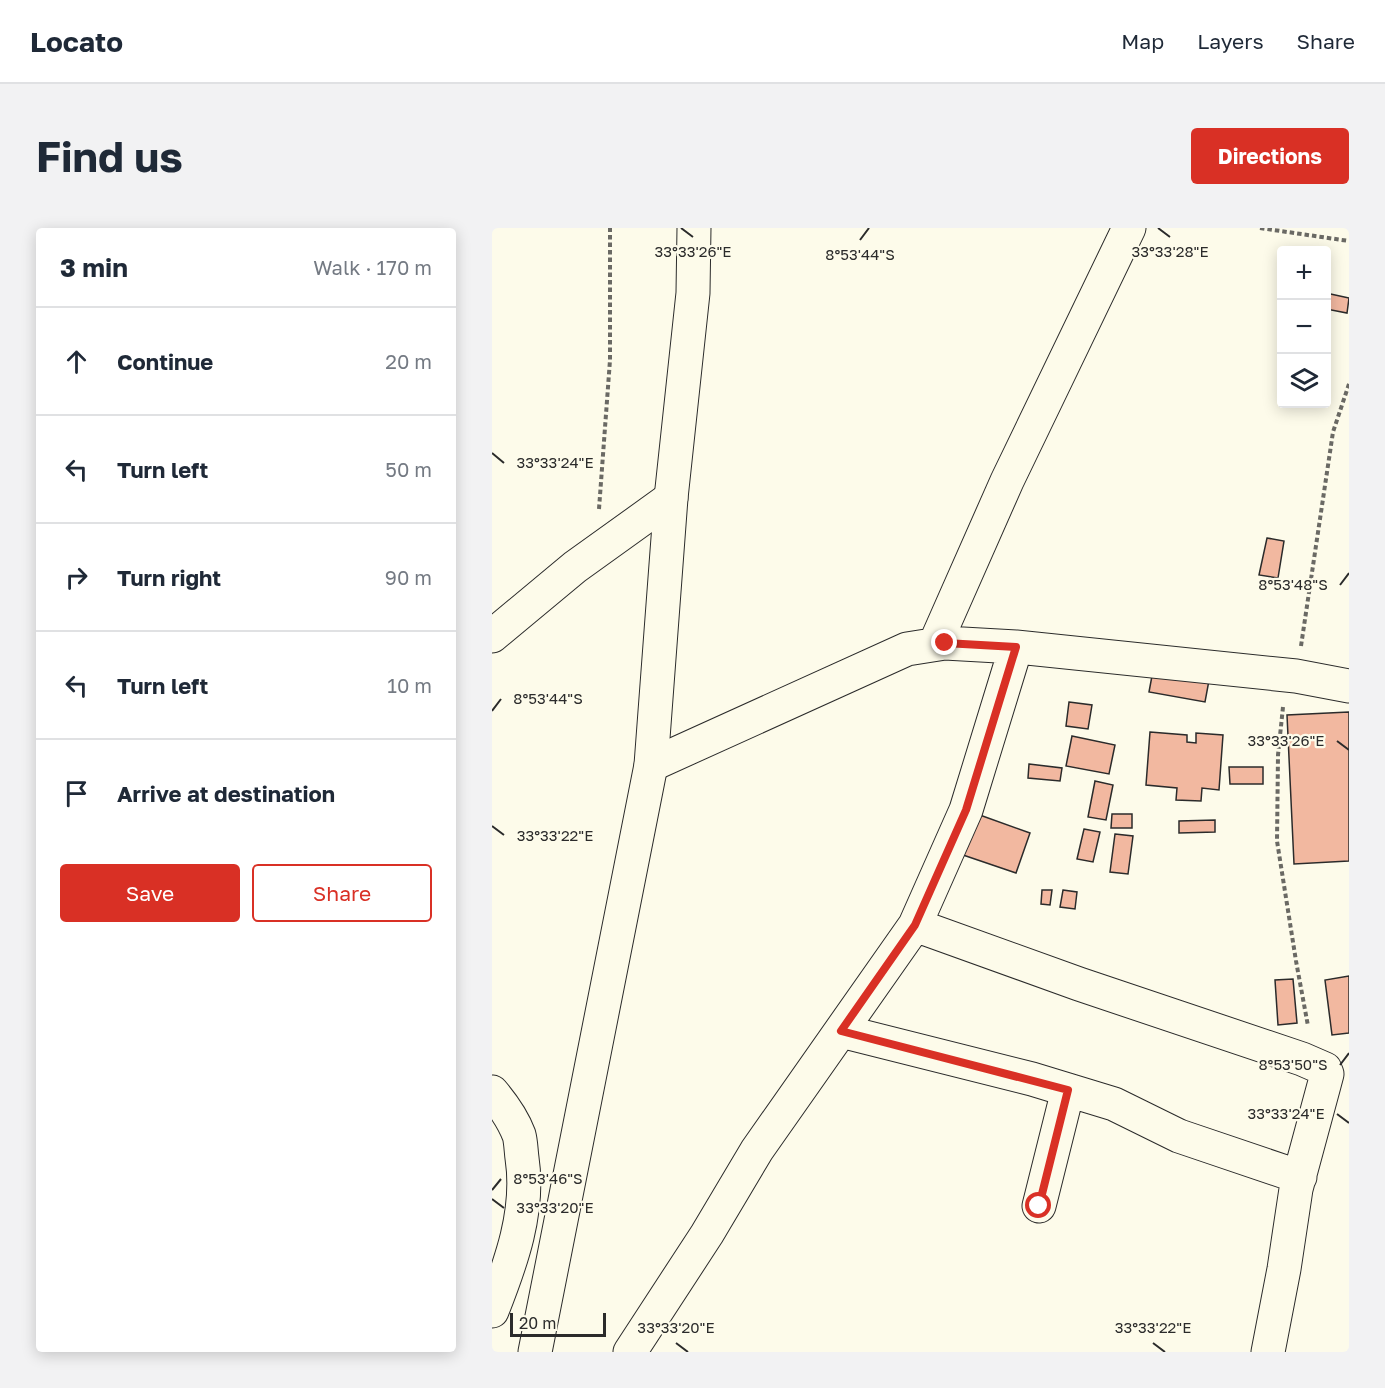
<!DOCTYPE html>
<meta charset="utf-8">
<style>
:root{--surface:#fff;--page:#f2f2f3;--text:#1f2937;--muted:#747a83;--line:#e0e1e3;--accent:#d93025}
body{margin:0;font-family:"Golos Text",sans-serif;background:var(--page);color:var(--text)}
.controls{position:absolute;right:18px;top:18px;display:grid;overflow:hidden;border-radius:6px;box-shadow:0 3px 15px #0003}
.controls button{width:54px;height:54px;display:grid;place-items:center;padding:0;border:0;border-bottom:2px solid var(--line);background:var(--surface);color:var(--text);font:30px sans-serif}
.scale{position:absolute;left:18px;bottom:15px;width:96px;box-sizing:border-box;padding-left:6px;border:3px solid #2b2b2b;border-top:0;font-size:16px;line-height:21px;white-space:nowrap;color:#2b2b2b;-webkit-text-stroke:4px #fdfbea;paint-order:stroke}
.stop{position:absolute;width:18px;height:18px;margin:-14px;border:4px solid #d93025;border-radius:50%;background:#fff}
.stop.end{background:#d93025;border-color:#fff;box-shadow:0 2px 6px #0008}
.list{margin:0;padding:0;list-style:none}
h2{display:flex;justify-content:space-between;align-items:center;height:78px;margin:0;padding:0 24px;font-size:26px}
h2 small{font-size:20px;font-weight:400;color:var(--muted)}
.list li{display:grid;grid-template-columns:39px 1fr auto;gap:18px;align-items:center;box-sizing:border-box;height:108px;padding:0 24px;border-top:2px solid var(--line)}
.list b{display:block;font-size:22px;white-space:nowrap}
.list em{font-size:20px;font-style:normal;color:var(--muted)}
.actions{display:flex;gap:12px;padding:18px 24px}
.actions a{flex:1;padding:14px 0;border:2px solid var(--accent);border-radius:6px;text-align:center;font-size:21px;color:var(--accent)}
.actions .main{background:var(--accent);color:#fff}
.icon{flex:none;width:33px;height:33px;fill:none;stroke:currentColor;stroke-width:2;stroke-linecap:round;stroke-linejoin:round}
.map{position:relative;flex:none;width:857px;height:1124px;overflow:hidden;border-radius:6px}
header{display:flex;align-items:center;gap:36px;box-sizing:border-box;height:84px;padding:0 30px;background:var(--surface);border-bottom:2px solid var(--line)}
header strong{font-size:28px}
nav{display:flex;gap:33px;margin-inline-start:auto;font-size:21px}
.intro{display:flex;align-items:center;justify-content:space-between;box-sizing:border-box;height:144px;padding:0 36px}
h1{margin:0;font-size:42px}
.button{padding:15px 27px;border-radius:6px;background:var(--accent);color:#fff;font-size:21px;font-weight:700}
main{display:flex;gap:36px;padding:0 36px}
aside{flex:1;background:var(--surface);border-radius:6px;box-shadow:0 3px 15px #0003}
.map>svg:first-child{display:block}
.building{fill:#f2b8a0;stroke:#2b2b2b;stroke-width:1.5}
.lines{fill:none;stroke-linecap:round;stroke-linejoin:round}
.minor-casing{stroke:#2b2b2b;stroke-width:35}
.highway-casing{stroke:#2b2b2b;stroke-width:35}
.path{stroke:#6a6964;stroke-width:4;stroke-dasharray:4.5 3;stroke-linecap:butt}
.minor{stroke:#fdfbea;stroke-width:33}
.highway{stroke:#fdfbea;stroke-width:33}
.route{stroke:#d93025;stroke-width:8}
.ticks{fill:none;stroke:#2b2b2b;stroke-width:2}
.ticks-label{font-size:15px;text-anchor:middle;fill:#2b2b2b;stroke:#fdfbea;stroke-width:4.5;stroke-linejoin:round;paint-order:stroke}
</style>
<header>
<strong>Locato</strong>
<nav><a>Map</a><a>Layers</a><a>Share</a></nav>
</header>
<div class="intro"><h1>Find us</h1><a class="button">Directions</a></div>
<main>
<aside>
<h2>3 min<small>Walk · 170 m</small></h2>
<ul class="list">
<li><svg class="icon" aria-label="ahead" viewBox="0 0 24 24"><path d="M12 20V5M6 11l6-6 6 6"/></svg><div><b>Continue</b></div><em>20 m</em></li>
<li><svg class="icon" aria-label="left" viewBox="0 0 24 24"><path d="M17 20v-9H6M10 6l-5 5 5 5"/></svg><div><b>Turn left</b></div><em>50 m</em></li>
<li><svg class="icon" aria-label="right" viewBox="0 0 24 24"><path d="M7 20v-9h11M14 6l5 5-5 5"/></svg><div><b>Turn right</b></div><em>90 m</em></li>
<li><svg class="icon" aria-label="left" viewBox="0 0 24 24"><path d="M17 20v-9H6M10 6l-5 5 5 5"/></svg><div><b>Turn left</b></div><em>10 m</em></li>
<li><svg class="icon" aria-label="arrive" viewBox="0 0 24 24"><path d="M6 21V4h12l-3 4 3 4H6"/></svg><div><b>Arrive at destination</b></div></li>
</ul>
<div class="actions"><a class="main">Save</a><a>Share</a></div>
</aside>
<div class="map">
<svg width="857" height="1124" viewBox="0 0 857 1124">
<rect width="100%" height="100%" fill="#fdfbea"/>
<path class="building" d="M834 65 857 70 855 85 834 81Z
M775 310 792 313 786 350 767 347Z
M662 437 718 447 713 474 657 464Z
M577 474 600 477 596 501 574 498Z
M857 484V633L802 636 795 487Z
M658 504 695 507V514L704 515V505L731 507 727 562 710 560 709 573 684 572 685 560 654 557Z
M580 508 623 517 617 546 574 538Z
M537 536 570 540 568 553 536 550Z
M737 539H771V556H738Z
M603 553 621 557 614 592 596 589Z
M485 586 538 605 524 645 471 627Z
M620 586H640V600H619Z
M723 592V604L687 605V593Z
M592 601 608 604 601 634 585 631Z
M623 606 641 608 636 646 618 644Z
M550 662H560L558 677 549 676Z
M571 662 585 664 583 681 568 679Z
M857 748V805L840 807 833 752Z
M801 751 805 795 786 797 783 752Z"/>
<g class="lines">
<defs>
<path id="minor" d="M0 408 83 339 179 270
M443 416 515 253 637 0
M159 537 415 421 453 415 524 419 804 448 857 458
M423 697 587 756 810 831 833 841 835 846 831 861 804 961 792 1041 776 1124
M349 803 540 851 622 876 687 908 808 949
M0 864C11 877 21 891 27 907 29 914 29 923 30 930 38 983 19 1035 0 1083
M547 978 576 862
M138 1124 215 1006 265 922 423 697 474 582 524 419"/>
<path id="highway" d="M43 1124 159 537 179 270 201 65 202 0"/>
</defs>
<use href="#minor" class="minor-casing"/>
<use href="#highway" class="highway-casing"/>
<path class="path" d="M768 0 857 13
M107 281 118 132V0
M809 418 841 204 857 156
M791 479 786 527 785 613 804 733 816 798"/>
<use href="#minor" class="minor"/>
<use href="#highway" class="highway"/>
</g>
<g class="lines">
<path class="route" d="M453 415 524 419 474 582 423 697 349 803 576 862 547 978"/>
</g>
<path class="ticks" d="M189 0 201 9M666 0 678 9M368 12 377 0M0 225 12 235M848 357 857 345M0 483 9 471M845 513 857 522M0 598 12 607M848 837 857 825M845 886 857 895M0 962 9 951M0 971 12 980M184 1115 196 1124M661 1115 673 1124"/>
<g class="ticks-label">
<text x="201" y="29">33°33'26"E</text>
<text x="678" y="29">33°33'28"E</text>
<text x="368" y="32">8°53'44"S</text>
<text x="63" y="240">33°33'24"E</text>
<text x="801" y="362">8°53'48"S</text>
<text x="56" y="476">8°53'44"S</text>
<text x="794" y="518">33°33'26"E</text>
<text x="63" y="613">33°33'22"E</text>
<text x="801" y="842">8°53'50"S</text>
<text x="794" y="891">33°33'24"E</text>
<text x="56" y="956">8°53'46"S</text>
<text x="63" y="985">33°33'20"E</text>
<text x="184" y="1105">33°33'20"E</text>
<text x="661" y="1105">33°33'22"E</text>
</g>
</svg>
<div class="controls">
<button>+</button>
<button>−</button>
<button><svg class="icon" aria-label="layers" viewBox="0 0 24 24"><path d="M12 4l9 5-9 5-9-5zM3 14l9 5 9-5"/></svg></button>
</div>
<div class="scale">20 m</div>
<div class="stop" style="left:547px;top:978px"></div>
<div class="stop end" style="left:453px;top:415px"></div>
</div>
</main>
